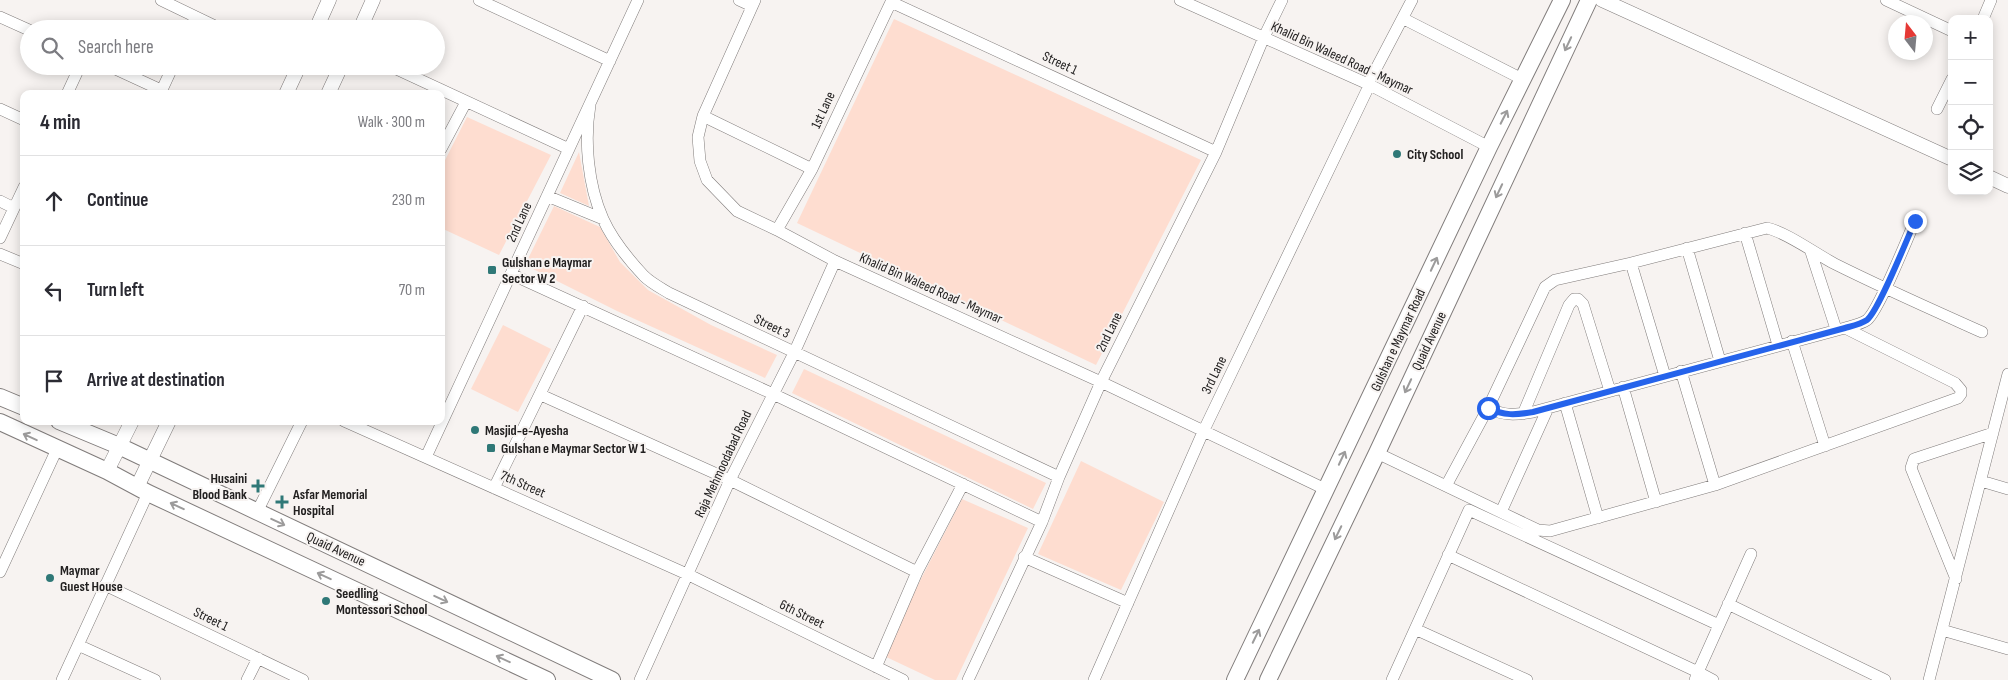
<!DOCTYPE html>
<meta charset="utf-8">
<style>
:root{--surface:#fff;--page:#f2f2f3;--text:#2b2b33;--muted:#7c7c81;--line:#e1e1e2}
body{margin:0;font-family:"Sofia Sans Condensed",sans-serif;background:var(--page);color:var(--text)}
.controls{position:absolute;right:15px;top:15px;display:grid;overflow:hidden;border-radius:10px;box-shadow:0 2px 12px #0003}
.controls button{width:45px;height:45px;display:grid;place-items:center;padding:0;border:0;border-bottom:1px solid var(--line);background:var(--surface);color:var(--text);font:25px sans-serif}
.compass{position:absolute;left:1888px;top:15px;width:45px;height:45px;border-radius:50%;background:var(--surface);box-shadow:0 2px 12px #0003;rotate:344deg}
.stop{position:absolute;width:15px;height:15px;margin:-11px;border:4px solid #2563eb;border-radius:50%;background:#fff}
.stop.end{background:#2563eb;border-color:#fff;box-shadow:0 1px 5px #0008}
.list{margin:0;padding:0;list-style:none}
h2{display:flex;justify-content:space-between;align-items:center;height:65px;margin:0;padding:0 20px;font-size:21px}
h2 small{font-size:16px;font-weight:400;color:var(--muted)}
.list li{display:grid;grid-template-columns:32px 1fr auto;gap:15px;align-items:center;box-sizing:border-box;height:90px;padding:0 20px;border-top:1px solid var(--line)}
.list b{display:block;font-size:19px;white-space:nowrap}
.list em{font-size:16px;font-style:normal;color:var(--muted)}
.icon{flex:none;width:28px;height:28px;fill:none;stroke:currentColor;stroke-width:2;stroke-linecap:round;stroke-linejoin:round}
.map{position:relative;flex:none;width:2008px;height:680px;overflow:hidden}
.search{position:absolute;background:var(--surface);box-shadow:0 2px 12px #0003;left:20px;top:20px;width:425px;height:55px;display:flex;align-items:center;gap:12px;box-sizing:border-box;padding:0 18px;border-radius:28px;color:var(--muted);font-size:19px}
.panel{position:absolute;background:var(--surface);box-shadow:0 2px 12px #0003;left:20px;top:90px;width:425px;height:335px;border-radius:10px}
.map>svg:first-child{display:block}
.green{fill:#feddd0}
.lines{fill:none;stroke-linecap:round;stroke-linejoin:round}
.minor-casing{stroke:#807c7b;stroke-width:12}
.tertiary-casing{stroke:#807c7b;stroke-width:15}
.secondary-casing{stroke:#807c7b;stroke-width:18}
.minor{stroke:#fff;stroke-width:11}
.tertiary{stroke:#fff;stroke-width:14}
.secondary{stroke:#fff;stroke-width:16}
.oneway{stroke:#9c9b9b}
.route{stroke:#2563eb;stroke-width:6}
.poi-dot{fill:#2f7877;stroke:#f7f3f1;stroke-width:2}
.labels{text-anchor:middle;dominant-baseline:central;stroke-width:4;stroke-linejoin:round;paint-order:stroke}
.street-label{font-size:14px;fill:#222020;stroke:#f7f3f1}
.poi-label{font-size:14px;font-weight:bold;fill:#222020;stroke:#f7f3f1;text-anchor:start}
</style>
<div class="map">
<svg width="2008" height="680" viewBox="0 0 2008 680">
<rect width="100%" height="100%" fill="#f7f3f1"/>
<path class="green" d="M894 19 1201 160 1096 365 797 223Z
M467 117 551 155 499 255 441 228V168Z
M579 152 589 206 560 193Z
M554 206 600 227 620 262 648 290 711 325 777 355 765 378 617 311 525 265Z
M503 325 551 349 518 412 471 389Z
M804 369 1046 483 1033 509 792 393Z
M1081 461 1164 502 1121 590 1038 554Z
M962 499 1028 528 956 680H935L882 655Z"/>
<g class="lines">
<defs>
<path id="minor" d="M161 0 221 29
M479 0 610 61
M739 0 752 6
M755 0 703 116 698 137 700 161 707 180 737 211 777 230 835 261 1101 382 1327 490
M1180 0 1368 84 1489 147
M1886 0 1952 31
M891 2 1216 152
M0 17 29 30
M1404 19 1524 80
M1983 19 1991 0
M190 29 196 17
M109 66 161 90
M390 66 569 149
M1368 84 1412 0
M67 94 80 66
M160 94 173 66
M590 105C584 141 588 185 603 219 612 239 629 260 644 276 651 283 661 288 669 293L1059 477
M0 109 24 120
M1937 109 1952 79
M703 116 812 169
M441 149 466 102
M547 196 603 219
M0 201 14 208
M777 230 812 169 892 0
M1745 233 1778 345
M0 238 24 187
M1687 248 1720 361
M1811 252 1836 329
M0 254 24 264
M1631 263 1665 376
M511 274 773 394 1042 522
M1792 341 1825 446
M1681 371 1715 485
M1623 387 1656 502
M541 395 730 480 917 572
M1565 403 1598 518
M1488 408C1504 416 1516 415 1533 412L1845 328C1852 326 1861 324 1867 320 1879 310 1907 239 1915 221
M1523 414 1569 305 1574 299H1578L1583 304 1610 391
M344 421 689 575 903 680
M1377 453 1538 530 1550 531 1715 485 1958 398 1961 394V390L1955 383 1845 328
M426 457 638 0
M1981 481 2008 489
M1446 486 1488 408 1545 287 1555 280 1631 263 1767 228C1786 232 1816 254 1835 264 1883 288 1933 310 1982 332
M494 488 583 306
M257 512 302 421
M1501 512 1548 408
M1448 555 1698 672 1751 554
M1024 557 1128 603
M0 572 57 449
M1956 579 1911 468 1914 459 1993 433
M105 585 303 680
M1728 604 1885 680
M1415 629 1527 680
M1942 630 2008 649
M78 645 155 680
M876 667 917 572 963 484
M62 680 148 493
M247 680 258 658
M640 680 730 480 794 353 835 261
M968 680 1042 522 1059 477 1101 382 1216 152 1264 37 1282 0
M1094 680 1203 432 1369 86
M1392 680 1469 510 1719 625
M1695 680 1698 672 1713 680
M1929 680 2008 374"/>
<path id="tertiary" d="M1602 0 1952 159
M316 29 329 0
M360 29 373 0
M286 94 299 66
M328 94 341 66
M1989 177 2008 186
M107 471 132 421
M137 487 169 421"/>
<path id="secondary" d="M0 397 24 407
M59 421 119 446 612 680
M0 422 107 471 148 493 547 680
M1235 680 1489 147 1562 0
M1268 680 1377 453 1589 0"/>
</defs>
<use href="#minor" class="minor-casing"/>
<use href="#tertiary" class="tertiary-casing"/>
<use href="#secondary" class="secondary-casing"/>
<use href="#minor" class="minor"/>
<use href="#tertiary" class="tertiary"/>
<use href="#secondary" class="secondary"/>
</g>
<defs><path id="oneway-shaft" d="M-6 0H5M1.5-3L5.5 0L1.5 3" fill="none" stroke-width="1.6" stroke-linecap="round" stroke-linejoin="round" transform="scale(1.25)"/></defs>
<g class="oneway">
<use href="#oneway-shaft" transform="translate(1568 44) rotate(115)"/>
<use href="#oneway-shaft" transform="translate(1504 117) rotate(-63)"/>
<use href="#oneway-shaft" transform="translate(1499 191) rotate(115)"/>
<use href="#oneway-shaft" transform="translate(1434 264) rotate(-65)"/>
<use href="#oneway-shaft" transform="translate(1408 386) rotate(115)"/>
<use href="#oneway-shaft" transform="translate(30 437) rotate(-155)"/>
<use href="#oneway-shaft" transform="translate(1342 458) rotate(-65)"/>
<use href="#oneway-shaft" transform="translate(177 506) rotate(-155)"/>
<use href="#oneway-shaft" transform="translate(278 522) rotate(25)"/>
<use href="#oneway-shaft" transform="translate(1338 533) rotate(116)"/>
<use href="#oneway-shaft" transform="translate(324 576) rotate(-155)"/>
<use href="#oneway-shaft" transform="translate(441 599) rotate(25)"/>
<use href="#oneway-shaft" transform="translate(1256 636) rotate(-64)"/>
<use href="#oneway-shaft" transform="translate(503 659) rotate(-155)"/>
</g>
<g class="lines">
<path class="route" d="M1488 408C1504 416 1516 415 1533 412L1845 328C1852 326 1861 324 1867 320 1879 310 1907 239 1915 221"/>
</g>
<g class="poi-dot">
<circle cx="1397" cy="154" r="5"/>
<rect x="487" y="265" width="10" height="10" rx="2.5"/>
<circle cx="475" cy="430" r="5"/>
<rect x="486" y="443" width="10" height="10" rx="2.5"/>
<path d="M255.5 478.5h5v5h5v5h-5v5h-5v-5h-5v-5h5z"/>
<path d="M279.5 494.5h5v5h5v5h-5v5h-5v-5h-5v-5h5z"/>
<circle cx="50" cy="578" r="5"/>
<circle cx="326" cy="601" r="5"/>
</g>
<g class="labels">
<g class="street-label">
<text transform="translate(1342 58) rotate(25)">Khalid Bin Waleed Road - Maymar</text>
<text transform="translate(1060 63) rotate(25)">Street 1</text>
<text transform="translate(823 110) rotate(-65)">1st Lane</text>
<text transform="translate(519 222) rotate(-65)">2nd Lane</text>
<text transform="translate(931 288) rotate(24)">Khalid Bin Waleed Road - Maymar</text>
<text transform="translate(772 326) rotate(26)">Street 3</text>
<text transform="translate(1109 332) rotate(-64)">2nd Lane</text>
<text transform="translate(1398 340) rotate(-65)">Gulshan e Maymar Road</text>
<text transform="translate(1429 341) rotate(-65)">Quaid Avenue</text>
<text transform="translate(1214 375) rotate(-64)">3rd Lane</text>
<text transform="translate(723 464) rotate(-65)">Raja Mehmoodabad Road</text>
<text transform="translate(523 484) rotate(24)">7th Street</text>
<text transform="translate(336 549) rotate(25)">Quaid Avenue</text>
<text transform="translate(802 614) rotate(26)">6th Street</text>
<text transform="translate(211 619) rotate(26)">Street 1</text>
</g>
<g class="poi-label">
<text x="1407" y="154">City School</text>
<text x="502" y="262">Gulshan e Maymar<tspan x="502" dy="16">Sector W 2</tspan></text>
<text x="485" y="430">Masjid-e-Ayesha</text>
<text x="501" y="448">Gulshan e Maymar Sector W 1</text>
<text x="247" y="478" text-anchor="end">Husaini<tspan x="247" dy="16">Blood Bank</tspan></text>
<text x="293" y="494">Asfar Memorial<tspan x="293" dy="16">Hospital</tspan></text>
<text x="60" y="570">Maymar<tspan x="60" dy="16">Guest House</tspan></text>
<text x="336" y="593">Seedling<tspan x="336" dy="16">Montessori School</tspan></text>
</g>
</g>
</svg>
<div class="controls">
<button>+</button>
<button>−</button>
<button><svg class="icon" aria-label="locate" viewBox="0 0 24 24"><circle cx="12" cy="12" r="6"/><path d="M12 2v4M12 18v4M2 12h4M18 12h4"/></svg></button>
<button><svg class="icon" aria-label="layers" viewBox="0 0 24 24"><path d="M12 4l9 5-9 5-9-5zM3 14l9 5 9-5"/></svg></button>
</div>
<svg class="compass" viewBox="-18 -18 36 36"><path d="M0-13l5 13h-10z" fill="#e53935"/><path d="M0 13l5-13h-10z" fill="#7c7c81"/></svg>
<div class="stop" style="left:1488px;top:408px"></div>
<div class="stop end" style="left:1915px;top:221px"></div>
<div class="search"><svg class="icon" aria-label="search" viewBox="0 0 24 24"><circle cx="10" cy="10" r="6"/><path d="M15 15l6 6"/></svg>Search here</div>
<section class="panel">
<h2>4 min<small>Walk · 300 m</small></h2>
<ul class="list">
<li><svg class="icon" aria-label="ahead" viewBox="0 0 24 24"><path d="M12 20V5M6 11l6-6 6 6"/></svg><div><b>Continue</b></div><em>230 m</em></li>
<li><svg class="icon" aria-label="left" viewBox="0 0 24 24"><path d="M17 20v-9H6M10 6l-5 5 5 5"/></svg><div><b>Turn left</b></div><em>70 m</em></li>
<li><svg class="icon" aria-label="arrive" viewBox="0 0 24 24"><path d="M6 21V4h12l-3 4 3 4H6"/></svg><div><b>Arrive at destination</b></div></li>
</ul>
</section>
</div>
